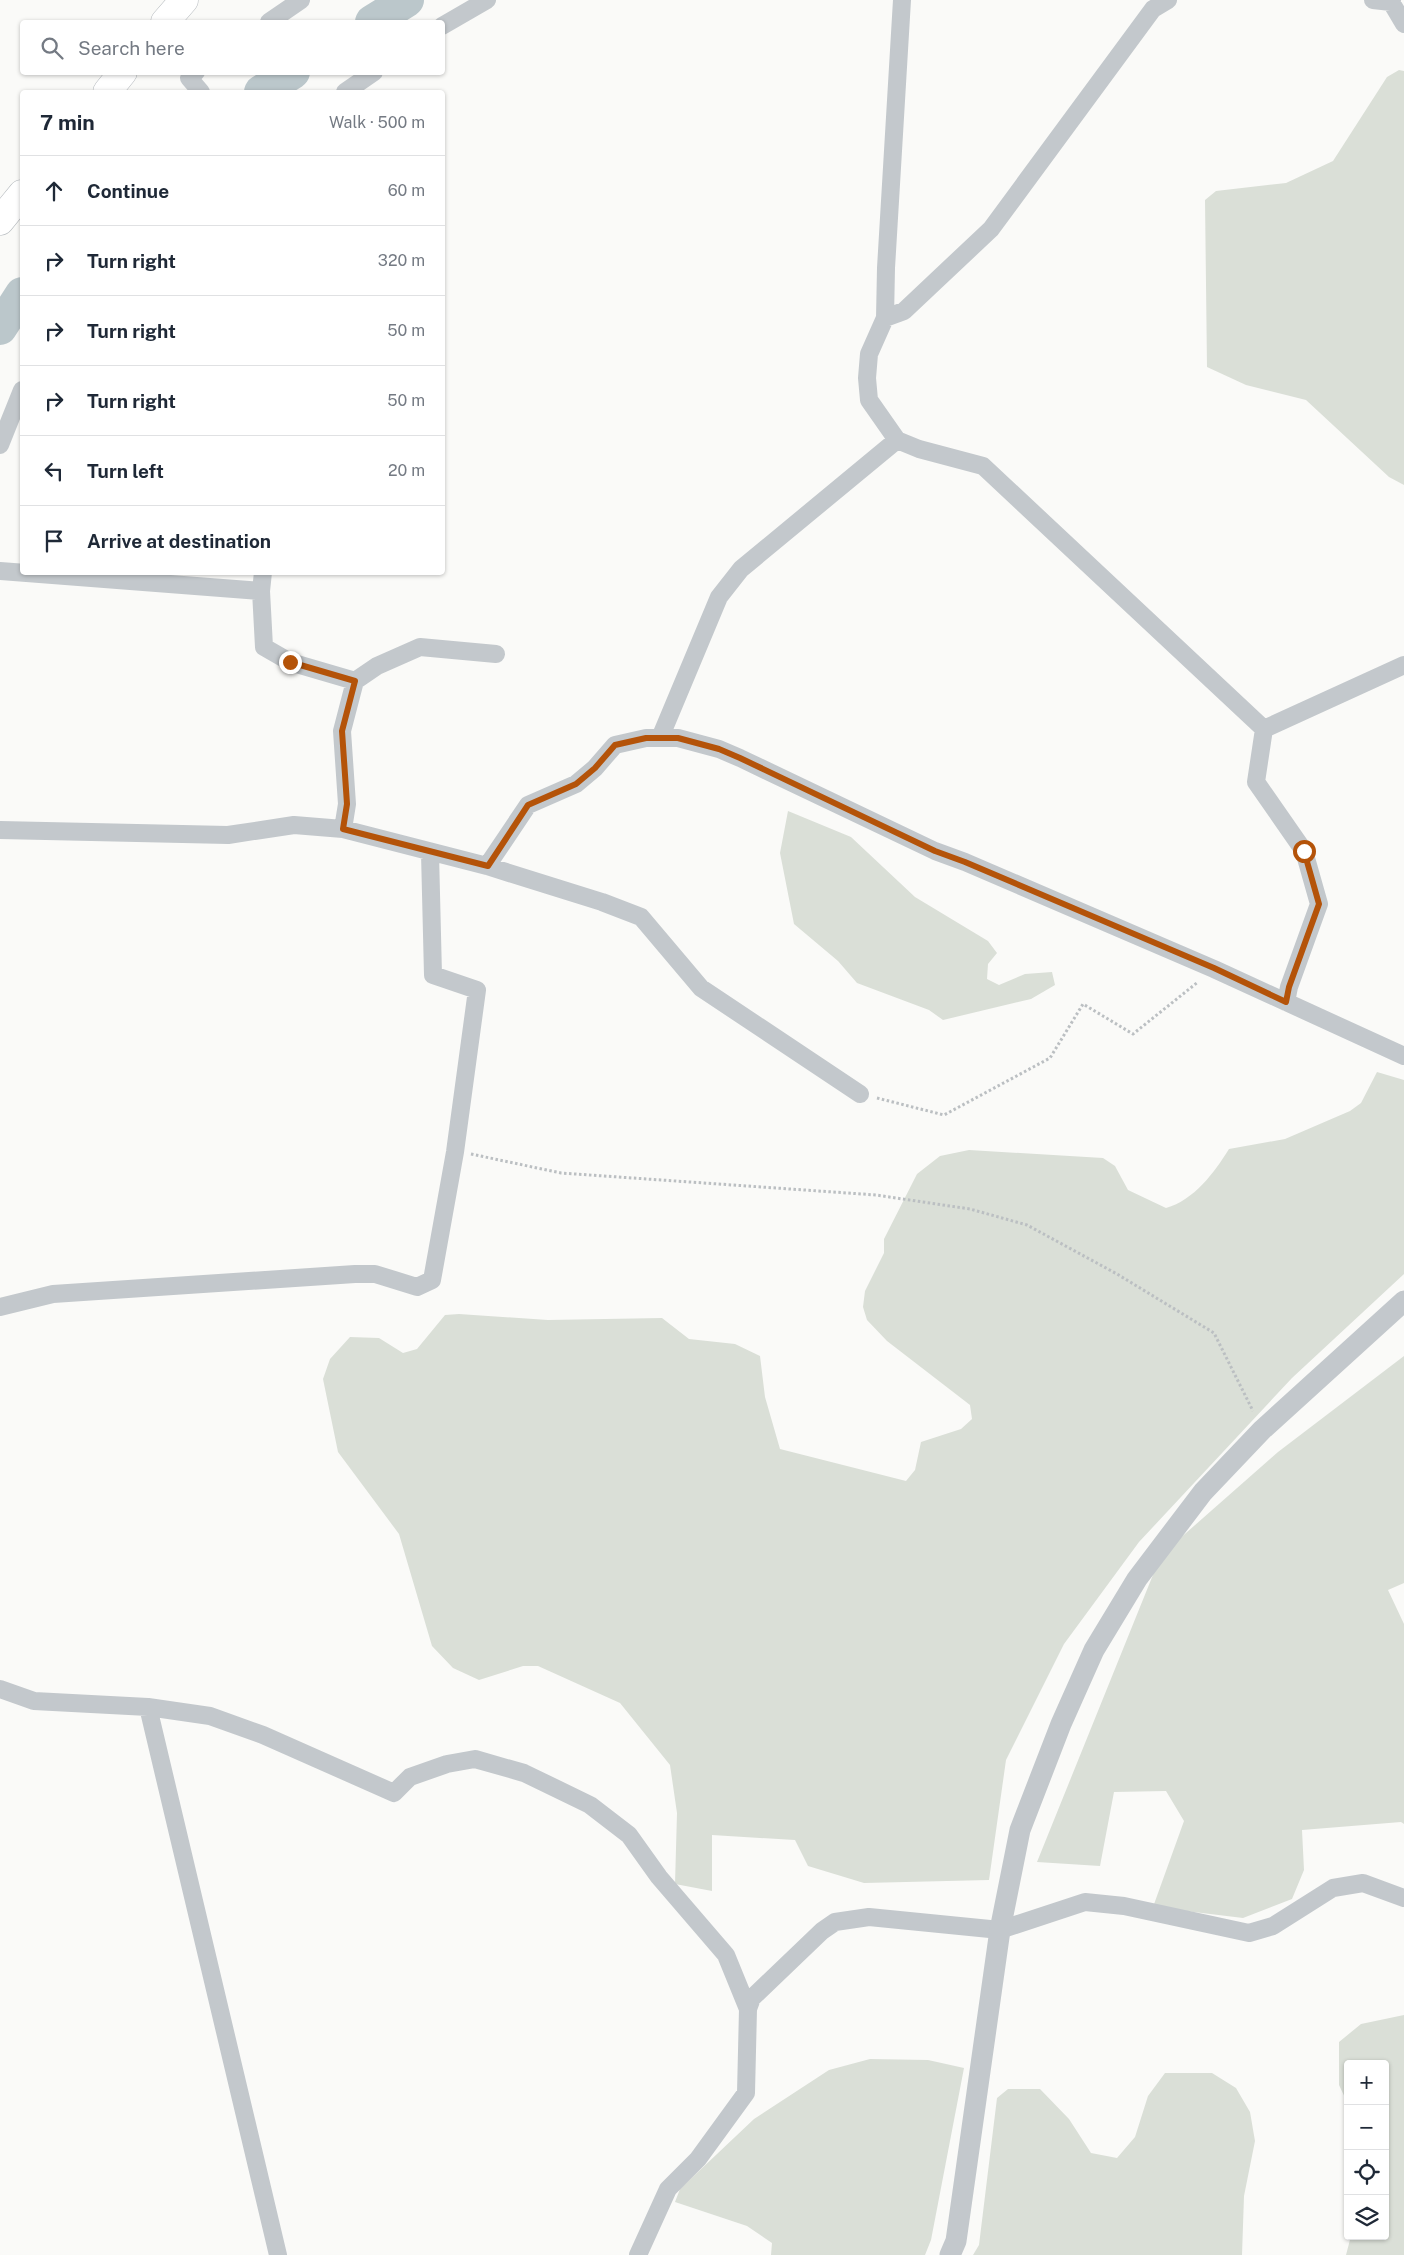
<!DOCTYPE html>
<meta charset="utf-8">
<style>
:root{--surface:#fff;--page:#f2f2f3;--text:#1f2937;--muted:#747a83;--line:#e0e1e3}
body{margin:0;font-family:"Public Sans",sans-serif;background:var(--page);color:var(--text)}
.controls{position:absolute;right:15px;bottom:15px;display:grid;overflow:hidden;border-radius:5px;box-shadow:0 1px 4px #0004}
.controls button{width:45px;height:45px;display:grid;place-items:center;padding:0;border:0;border-bottom:1px solid var(--line);background:var(--surface);color:var(--text);font:25px sans-serif}
.stop{position:absolute;width:15px;height:15px;margin:-11px;border:4px solid #b45309;border-radius:50%;background:#fff}
.stop.end{background:#b45309;border-color:#fff;box-shadow:0 1px 5px #0008}
.list{margin:0;padding:0;list-style:none}
h2{display:flex;justify-content:space-between;align-items:center;height:65px;margin:0;padding:0 20px;font-size:21px}
h2 small{font-size:16px;font-weight:400;color:var(--muted)}
.list li{display:grid;grid-template-columns:32px 1fr auto;gap:15px;align-items:center;box-sizing:border-box;height:70px;padding:0 20px;border-top:1px solid var(--line)}
.list b{display:block;font-size:19px;white-space:nowrap}
.list em{font-size:16px;font-style:normal;color:var(--muted)}
.icon{flex:none;width:28px;height:28px;fill:none;stroke:currentColor;stroke-width:2;stroke-linecap:round;stroke-linejoin:round}
.map{position:relative;flex:none;width:1404px;height:2255px;overflow:hidden}
.search{position:absolute;background:var(--surface);box-shadow:0 1px 4px #0004;left:20px;top:20px;width:425px;height:55px;display:flex;align-items:center;gap:12px;box-sizing:border-box;padding:0 18px;border-radius:5px;color:var(--muted);font-size:19px}
.panel{position:absolute;background:var(--surface);box-shadow:0 1px 4px #0004;left:20px;top:90px;width:425px;height:485px;border-radius:5px}
.map>svg:first-child{display:block}
.green{fill:#dadfd7}
.lines{fill:none;stroke-linecap:round;stroke-linejoin:round}
.river{stroke:#bbc7cb;stroke-width:34}
.trunk-casing{stroke:#b4b9bd;stroke-width:29}
.path{stroke:#bbbfc2;stroke-width:3;stroke-dasharray:2.5 2.5;stroke-linecap:butt}
.minor{stroke:#c3c8cc;stroke-width:18}
.tertiary{stroke:#c3c8cc;stroke-width:21}
.trunk{stroke:#fff;stroke-width:28}
.route{stroke:#b45309;stroke-width:6}
</style>
<div class="map">
<svg width="1404" height="2255" viewBox="0 0 1404 2255">
<rect width="100%" height="100%" fill="#fafaf8"/>
<path class="green" d="M1399 70 1404 71V485L1389 477 1306 400 1246 385 1207 367 1205 200 1216 191 1286 183 1333 161 1387 77Z
M788 811 851 837 915 897 988 941 997 953 988 964 987 979 999 985 1025 974 1052 972 1055 985 1031 999 943 1020 929 1010 857 983 838 961 794 924 780 853Z
M1377 1072 1404 1080V1274L1292 1378 1139 1542 1064 1644 1006 1760 989 1880 864 1883 808 1866 795 1840 712 1835V1891L675 1884 677 1813 670 1765 620 1703 538 1666H523L479 1680 453 1668 432 1646 399 1534 338 1452 323 1379 330 1359 350 1337 379 1338 403 1353 417 1349 445 1315 459 1314 548 1320 662 1318 689 1339 735 1344 760 1356 765 1397 780 1449 906 1481 915 1470 921 1442 961 1429 972 1419 970 1405 887 1341 867 1320 863 1307 865 1291 884 1253V1239L917 1174 940 1156 969 1150 1103 1158 1115 1166 1128 1190 1166 1208C1194 1200 1214 1173 1229 1149L1285 1139 1350 1111 1361 1103Z
M1404 1356V1583L1388 1590 1404 1624V1824L1401 1822 1302 1830 1304 1870 1292 1899 1243 1918 1153 1907 1184 1821 1166 1791 1114 1792 1100 1866 1037 1862 1161 1555 1278 1452Z
M1404 2015V2255H1346L1351 2236H1385V2064H1348V2104L1339 2085V2042L1361 2024Z
M870 2059 928 2060 964 2068 931 2240 925 2255H771L772 2243 747 2226 675 2202 680 2189 754 2119 829 2070Z
M1165 2073H1212L1236 2088 1250 2112 1255 2141 1244 2196 1242 2255H973L979 2245 997 2098 1008 2089H1040L1069 2119 1091 2153 1117 2158 1135 2137 1148 2096Z"/>
<g class="lines">
<path class="river" d="M372 22 407 0
M261 92 293 72
M0 328 22 294"/>
<defs>
<path id="trunk" d="M165 22 184 0
M107 92 123 72
M0 221 22 194"/>
</defs>
<use href="#trunk" class="trunk-casing"/>
<path class="path" d="M877 1098 944 1115 1050 1058 1083 1004 1133 1034 1198 982
M471 1154 561 1173 876 1195 970 1209 1027 1225 1117 1274 1214 1333 1253 1411"/>
<path class="minor" d="M902 0 886 268 885 318 869 354 867 378 869 400 897 440 919 449 983 466 1264 729
M1373 0 1391 2
M1392 0 1391 2 1404 24
M269 22 301 0
M442 26 487 0
M196 72 189 78 201 92
M345 92 374 72
M885 318 904 311 991 229 1153 9 1168 0
M0 445 22 390
M0 571 261 591
M263 572 261 591 264 647 290 662 355 681 342 731 347 804 343 829
M355 681 377 666 420 647 496 654
M1264 729 1256 782 1304 851 1319 904 1289 987 1286 1002
M1264 729 1404 665
M660 738 719 597 741 569 897 440
M0 830 228 835 294 825 343 829 487 866 602 902 641 917 701 988 860 1094
M487 866 528 805 576 784 595 768 615 745 646 738H678L719 749 740 758 935 851 965 862 1214 969 1404 1056
M0 1307 53 1294 355 1274H375L417 1287 432 1280 455 1152 477 990 433 975 430 853
M0 1689 34 1701 148 1707 210 1716 263 1735 394 1793 410 1777 447 1764 475 1759 524 1773 590 1805 629 1835 659 1877 726 1955 748 2009
M148 1707 278 2255
M638 2255 668 2189 698 2159 746 2093 748 2009 752 1998 822 1931 835 1922 869 1917 1000 1930 1085 1902 1124 1906 1249 1933 1273 1926 1333 1888 1363 1883 1404 1898"/>
<path class="tertiary" d="M950 2255 956 2241 1000 1930 1020 1830 1061 1724 1094 1650 1137 1579 1203 1492 1262 1430 1404 1301"/>
<use href="#trunk" class="trunk"/>
</g>
<g class="lines">
<path class="route" d="M290 662 355 681 342 731 347 804 343 829 488 866 528 805 576 784 595 768 615 745 646 738H678L719 749 740 758 935 851 965 862 1214 968 1286 1002 1289 987 1319 904 1304 851"/>
</g>
</svg>
<div class="controls">
<button>+</button>
<button>−</button>
<button><svg class="icon" aria-label="locate" viewBox="0 0 24 24"><circle cx="12" cy="12" r="6"/><path d="M12 2v4M12 18v4M2 12h4M18 12h4"/></svg></button>
<button><svg class="icon" aria-label="layers" viewBox="0 0 24 24"><path d="M12 4l9 5-9 5-9-5zM3 14l9 5 9-5"/></svg></button>
</div>
<div class="stop" style="left:1304px;top:851px"></div>
<div class="stop end" style="left:290px;top:662px"></div>
<div class="search"><svg class="icon" aria-label="search" viewBox="0 0 24 24"><circle cx="10" cy="10" r="6"/><path d="M15 15l6 6"/></svg>Search here</div>
<section class="panel">
<h2>7 min<small>Walk · 500 m</small></h2>
<ul class="list">
<li><svg class="icon" aria-label="ahead" viewBox="0 0 24 24"><path d="M12 20V5M6 11l6-6 6 6"/></svg><div><b>Continue</b></div><em>60 m</em></li>
<li><svg class="icon" aria-label="right" viewBox="0 0 24 24"><path d="M7 20v-9h11M14 6l5 5-5 5"/></svg><div><b>Turn right</b></div><em>320 m</em></li>
<li><svg class="icon" aria-label="right" viewBox="0 0 24 24"><path d="M7 20v-9h11M14 6l5 5-5 5"/></svg><div><b>Turn right</b></div><em>50 m</em></li>
<li><svg class="icon" aria-label="right" viewBox="0 0 24 24"><path d="M7 20v-9h11M14 6l5 5-5 5"/></svg><div><b>Turn right</b></div><em>50 m</em></li>
<li><svg class="icon" aria-label="left" viewBox="0 0 24 24"><path d="M17 20v-9H6M10 6l-5 5 5 5"/></svg><div><b>Turn left</b></div><em>20 m</em></li>
<li><svg class="icon" aria-label="arrive" viewBox="0 0 24 24"><path d="M6 21V4h12l-3 4 3 4H6"/></svg><div><b>Arrive at destination</b></div></li>
</ul>
</section>
</div>
